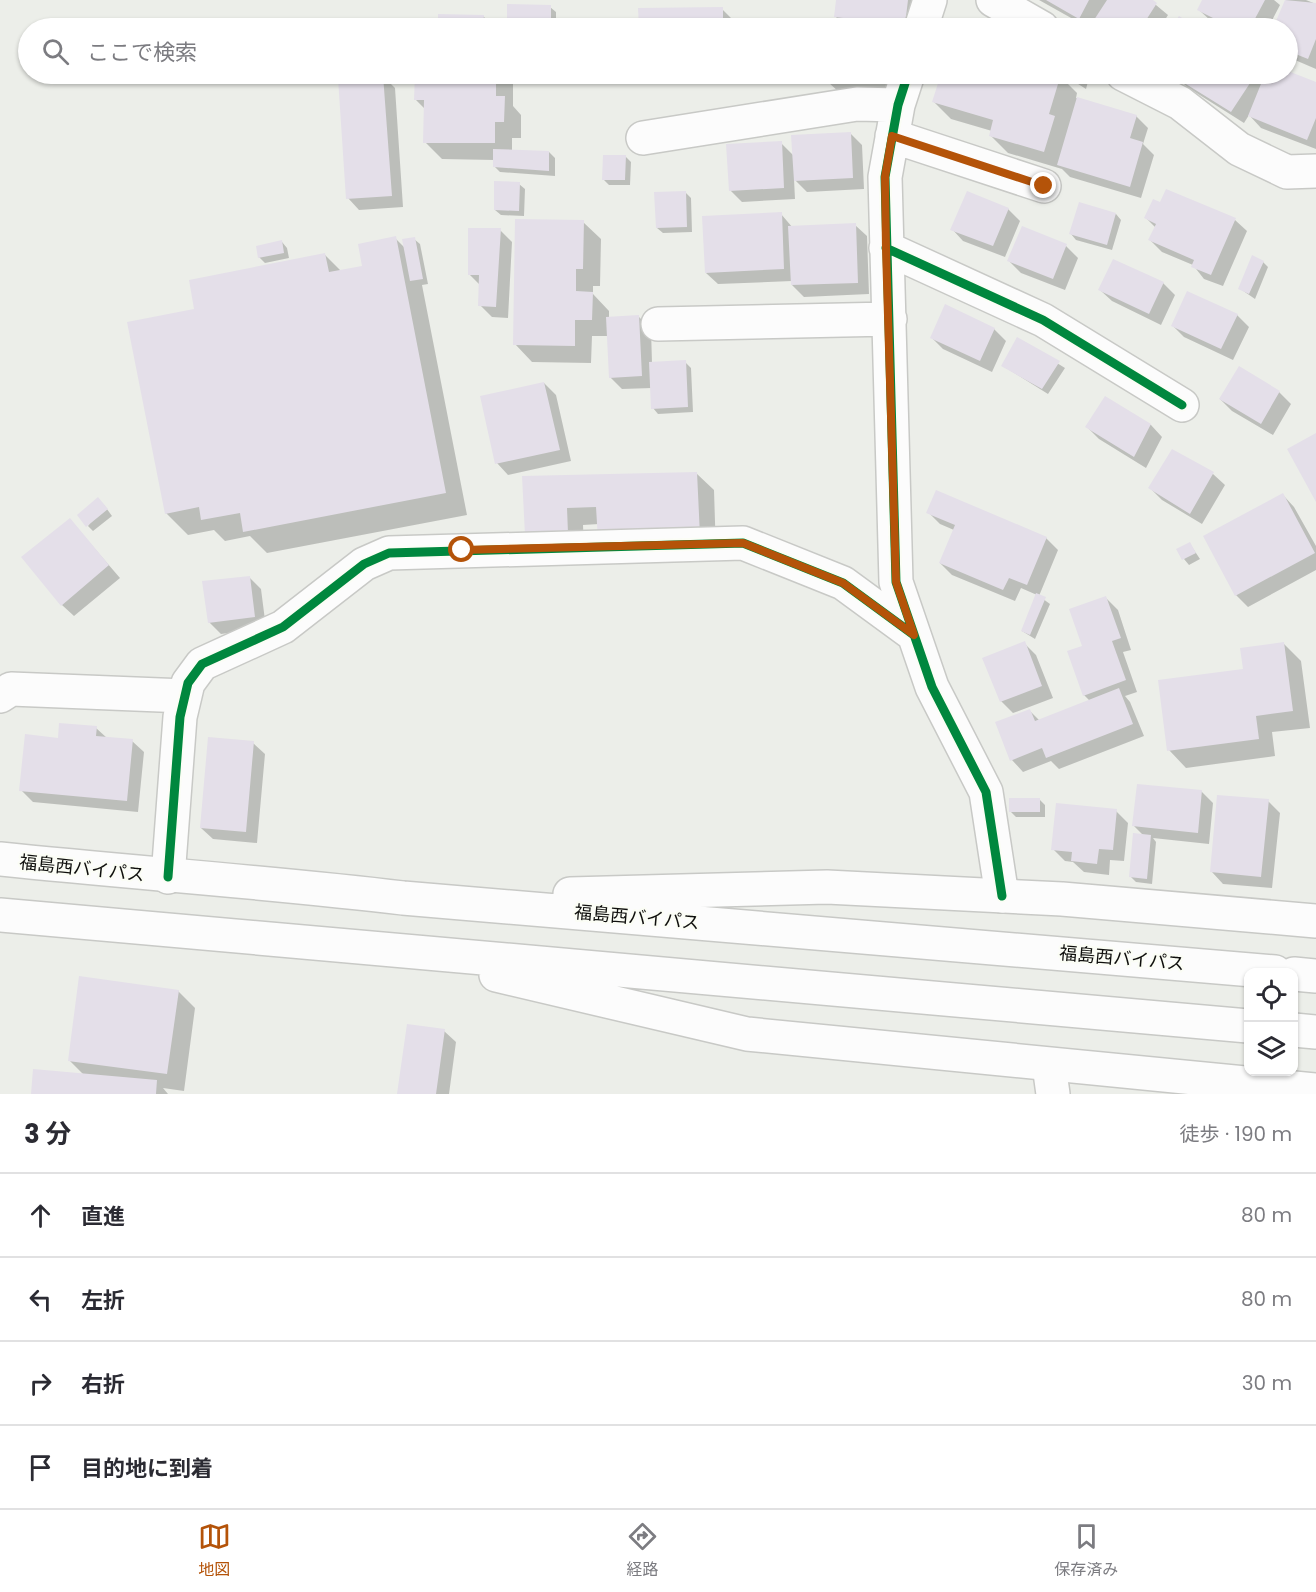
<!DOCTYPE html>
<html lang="ja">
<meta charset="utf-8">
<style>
:root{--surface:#fff;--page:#f7f7f7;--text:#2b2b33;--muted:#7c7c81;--line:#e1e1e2;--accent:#b45309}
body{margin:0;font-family:Poppins,"Noto Sans JP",sans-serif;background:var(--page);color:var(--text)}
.controls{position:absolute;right:18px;bottom:18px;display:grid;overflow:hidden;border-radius:12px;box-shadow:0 2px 4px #0004}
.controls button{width:54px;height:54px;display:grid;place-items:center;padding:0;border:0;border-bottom:2px solid var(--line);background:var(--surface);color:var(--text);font:30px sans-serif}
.stop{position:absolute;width:18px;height:18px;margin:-14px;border:4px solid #b45309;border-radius:50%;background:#fff}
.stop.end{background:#b45309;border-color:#fff;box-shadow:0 2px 6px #0008}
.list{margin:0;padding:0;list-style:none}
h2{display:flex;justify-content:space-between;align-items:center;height:78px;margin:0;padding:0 24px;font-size:26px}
h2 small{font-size:20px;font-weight:400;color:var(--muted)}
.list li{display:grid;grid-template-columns:39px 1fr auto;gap:18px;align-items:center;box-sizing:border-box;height:84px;padding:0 24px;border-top:2px solid var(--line)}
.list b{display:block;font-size:22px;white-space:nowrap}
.list em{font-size:20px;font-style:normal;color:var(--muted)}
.icon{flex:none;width:33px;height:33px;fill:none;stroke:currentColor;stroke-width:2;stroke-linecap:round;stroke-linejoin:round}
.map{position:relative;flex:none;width:1316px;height:1094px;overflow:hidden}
.search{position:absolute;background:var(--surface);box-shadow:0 2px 4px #0004;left:18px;right:18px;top:18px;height:66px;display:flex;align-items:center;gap:15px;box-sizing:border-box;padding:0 21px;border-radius:33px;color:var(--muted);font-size:22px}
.sheet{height:414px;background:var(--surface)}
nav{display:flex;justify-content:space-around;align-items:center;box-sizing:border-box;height:84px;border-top:2px solid var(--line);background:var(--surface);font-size:16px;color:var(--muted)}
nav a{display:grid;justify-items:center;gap:3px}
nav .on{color:var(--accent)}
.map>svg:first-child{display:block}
.shadow{fill:#0003}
.building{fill:#e4dfe9}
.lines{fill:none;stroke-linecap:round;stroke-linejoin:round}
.minor-casing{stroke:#c8c9c6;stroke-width:36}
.trunk-casing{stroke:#c8c9c6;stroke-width:36}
.minor{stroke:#fcfcfc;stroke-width:33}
.trunk{stroke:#fcfcfc;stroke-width:33}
.cycleway-casing{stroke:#fbfdf5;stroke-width:13}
.cycleway{stroke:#00873e;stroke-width:9}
.route{stroke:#b45309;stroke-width:8}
.labels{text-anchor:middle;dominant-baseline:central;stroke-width:4.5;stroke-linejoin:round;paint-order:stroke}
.street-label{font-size:18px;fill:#0f0f0d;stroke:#fbfdf5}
</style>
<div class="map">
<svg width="1316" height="1094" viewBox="0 0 1316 1094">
<rect width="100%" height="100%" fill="#eceee9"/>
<path class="shadow" d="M837 0H917V28H847L835 16Z
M1039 0H1150L1168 15 1160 28H1099L1094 23 1089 28Z
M1204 0H1274L1280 5 1268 28H1225L1211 21 1199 10Z
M1286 0H1306L1316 4V69L1288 57V28H1274Z
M509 5 550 7 556 12V28H509Z
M640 9H722L734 21V28H640Z
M440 15 483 16 489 22 488 28H440Z
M960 24 969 27 970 28H959Z
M1288 72 1316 84V149L1261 128 1249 115 1244 123 1187 87 1175 75 1264 74 1266 76 1267 74Z
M416 74H513V106L521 115V138H512V151L549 152 555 158V176L500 172 494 166V160L442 159 425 142V109L416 100Z
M828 74H898L891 88 884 87V93H840L828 82Z
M942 74 961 79 963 74H1053L1060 76 1077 93 1076 98 1136 116 1148 128 1143 144 1154 155 1141 198 1070 177 1062 169 1008 153 990 135 992 131 951 119 934 102Z
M1077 74H1085L1089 78 1086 89 1075 82Z
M383 76 395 88 403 207 359 210 348 198Z
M850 133 862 145 864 189 807 192 794 179 795 199 742 202 730 190 781 143 794 156Z
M625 156 631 162 630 185H609L604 180Z
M519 184 525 189 524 216 501 215 495 210Z
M685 192 691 198 692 232 663 233 657 228Z
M1008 209 1020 221 1005 257 963 241 952 229Z
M781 214 793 228 855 225 867 236 869 294 804 297 792 285V281L718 284 706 273Z
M1116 214 1121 220 1112 250 1076 240 1071 234Z
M1146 218 1235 220 1247 231 1223 286 1204 279 1193 265 1162 252 1150 240 1156 228Z
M583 222 601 239 600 286H593V294L609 311V318L639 317 651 329 652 363 685 362 691 368 693 412 658 414 653 408 652 388 622 389 610 377 608 336H592L591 363 532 362 515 344Z
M1022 228 1066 246 1078 258 1065 290 1021 273 1009 261Z
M500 230 512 242 508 318 492 317 480 305V285L469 274Z
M395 238 405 248 414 239 420 244 428 284 422 285 467 515 267 553 250 536 225 541 214 530 188 535 166 513 196 310 325 255 341 271 364 267Z
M282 242 287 248 289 258 265 263 259 257Z
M1263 262 1268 267 1255 299 1239 288Z
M1163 283 1175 295 1161 325 1112 301 1100 290Z
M1237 315 1249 327 1233 360 1184 337 1172 325Z
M994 329 1006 341 992 372 943 349 931 337Z
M1018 339 1065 368 1048 394 1003 366Z
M544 383 556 395 571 461 508 475 497 463Z
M1279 392 1291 404 1273 435 1232 411 1220 399Z
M1105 398 1151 425 1162 437 1146 468 1099 439 1087 427Z
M696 473 714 490 716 553 599 524 583 525 584 549 544 551 524 477Z
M1213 474 1225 485 1202 524 1162 500 1150 488Z
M1283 495 1294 507 1316 546V570L1248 607 1236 595Z
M104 505 112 516 93 531 88 526Z
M928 512 1046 538 1058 550 1039 596 1050 604 1035 639 1022 631 1037 595 1021 588 1015 601 952 575 940 563 954 530 940 524Z
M70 520 120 578 74 616 62 605Z
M1190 544 1200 559 1189 565 1184 559Z
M249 577 261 589 266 628 221 634 209 622Z
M1106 598 1118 610 1131 650 1123 652 1137 692 1125 696 1130 702 1144 736 1059 769 1051 761 1023 772 1012 760 997 723 1030 711 1040 721 1090 701 1084 695V647Z
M1024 643 1036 655 1053 698 1013 713 1001 701Z
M1283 643 1301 661 1310 728 1272 732 1275 756 1186 768 1169 750 1245 670Z
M96 728 107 738 132 741 144 752 138 812 33 802 21 790 60 739Z
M253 743 265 754 257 843 213 839 201 828Z
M1201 791 1213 803 1209 844 1153 838 1156 842 1152 884 1136 882 1131 877 1144 836 1134 826Z
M1040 800 1045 805V817H1016L1011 812Z
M1268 801 1280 813 1272 888 1223 884 1212 872Z
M1116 811 1128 823 1124 861 1110 860 1109 875 1084 872 1073 862 1065 861 1053 849Z
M178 991 195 1008 184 1091 163 1088 168 1094H32L84 1075 69 1060Z
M444 1031 456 1042 449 1094H399Z"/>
<path class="building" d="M836 0H908L905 25 834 17Z
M1046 0H1089L1079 19Z
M1107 0H1153L1157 3 1141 28H1100L1092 23Z
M1202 0H1265L1250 28H1233L1197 10Z
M1285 0 1316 3V39L1308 59 1288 51V28H1273Z
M507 4 551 5V28H507Z
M723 7V28H639L638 8Z
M438 14 484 15 483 28H438Z
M1179 16 1198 28H1171Z
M1288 71 1316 82V118L1307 140 1248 116 1265 74H1288Z
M415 74H496V96H505L504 122H495V143H423L424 100H414Z
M827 74H880V77L873 76V82H827Z
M941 74 960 78 961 74H1061L1049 114 1055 116 1044 152 989 136 993 120 932 102Z
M1076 74H1084L1080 84 1073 82Z
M1175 74H1256L1231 112 1173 76Z
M383 75 392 196 346 199 338 78Z
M1077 97 1137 115 1130 138 1143 142 1130 187 1057 165Z
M851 132 853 178 794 181 791 135Z
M782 141 784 188 729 191 726 144Z
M493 149 549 151V171L493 167Z
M603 155H626L625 180H602Z
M494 181 520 182 519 211 494 210Z
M1166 189 1236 218 1211 275 1191 267 1194 260 1148 240 1156 224 1144 218 1153 199 1160 202Z
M686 191 687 227 656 228 654 192Z
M967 191 1009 208 993 246 950 230Z
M1079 202 1116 213 1107 245 1069 234Z
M782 212 784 269 705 273 702 216Z
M515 219 584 220 583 269H576V291L593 292 592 320H575V346L513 345Z
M856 223 858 283 791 285 788 226Z
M1022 226 1067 244 1053 279 1007 261Z
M468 228H501L496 307 478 306 479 275H468Z
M396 236 446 493 243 532 240 513 201 520 199 507 165 514 127 322 194 309 189 280 325 253 329 272 362 266 358 244Z
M415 237 423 279 410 281 402 239Z
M282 240 284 253 258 258 256 246Z
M1252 255 1264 261 1249 294 1238 289Z
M1113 259 1164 282 1149 314 1098 290Z
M1187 291 1238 314 1221 349 1171 326Z
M945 304 995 328 980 361 930 338Z
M639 315 642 376 609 378 606 317Z
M1017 337 1060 361 1042 389 1001 366Z
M686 360 688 407 651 409 649 362Z
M1239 366 1280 391 1261 424 1219 399Z
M544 382 560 450 495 464 480 396Z
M1105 396 1151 424 1134 457 1085 427Z
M1316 433V502L1287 449Z
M1172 449 1214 472 1190 514 1148 488Z
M697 472 700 536 598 540 596 507 567 508 568 533 525 535 522 476Z
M936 490 1047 537 1027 585 1009 578 1003 590 939 563 955 525 926 513Z
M1283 493 1315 553 1235 596 1203 536Z
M98 497 108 509 86 527 77 515Z
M70 518 109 565 61 606 21 557Z
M1190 542 1196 553 1182 560 1176 549Z
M250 576 255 617 208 623 202 581Z
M1036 593 1046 597 1030 635 1021 631Z
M1106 596 1121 638 1112 641 1126 680 1083 696 1067 651 1082 646 1069 609Z
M1025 641 1042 686 1000 702 982 658Z
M1284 642 1293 711 1256 716 1259 739 1167 751 1158 680 1243 669 1240 648Z
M1119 688 1133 724 1046 758 1042 748 1010 761 995 722 1030 709 1035 721Z
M59 723 97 726 96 736 133 739 127 801 19 791 25 734 58 738Z
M208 737 254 741 246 832 200 828Z
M1137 784 1202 790 1198 833 1132 826Z
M1217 795 1269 799 1261 877 1210 872Z
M1009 798H1040V812H1009Z
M1056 803 1117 809 1113 850 1099 849 1097 864 1071 861 1072 852 1051 850Z
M1133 833 1151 835 1147 879 1129 877Z
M79 976 179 990 167 1074 68 1061Z
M407 1024 445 1029 436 1094H397Z
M33 1069 157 1080 156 1094H31Z"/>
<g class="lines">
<defs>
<path id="minor" d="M993 0 1042 28
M921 28 930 0
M908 74 898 105 885 177 896 582 932 687 986 792 1002 896
M1123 74 1180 103 1239 149 1287 172 1316 171
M892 136 1044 186
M643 138 857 104 898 105
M886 248 1043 320 1182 405
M658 324 890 319
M0 696 11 689 185 696
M168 877 180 717 188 683 202 664 283 627 364 564 389 553 743 543 843 583 914 635
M1049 1065 1053 1094"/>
<path id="trunk" d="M0 859C134 873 269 882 403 898L1275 972
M570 894 827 887 1062 899 1316 921
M0 915 1248 1026
M1294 974 1316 976
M496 975 747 1034 1316 1090
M1294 1030 1316 1032"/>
</defs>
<use href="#minor" class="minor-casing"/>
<use href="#trunk" class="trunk-casing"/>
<use href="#minor" class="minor"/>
<use href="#trunk" class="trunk"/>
<defs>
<path id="cycleway" d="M908 74 898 105 885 177 896 582 932 687 986 792 1002 896
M886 248 1043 320 1182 405
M168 877 180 717 188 683 202 664 283 627 364 564 389 553 743 543 843 583 914 635"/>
</defs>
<use href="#cycleway" class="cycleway-casing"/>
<use href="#cycleway" class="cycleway"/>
</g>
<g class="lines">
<path class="route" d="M462 550 743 543 843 583 914 635 896 582 886 249 885 177 892 136 1044 186"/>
</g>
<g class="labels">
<g class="street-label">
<text transform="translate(82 868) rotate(6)">福島西バイパス</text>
<text transform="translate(637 917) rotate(5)">福島西バイパス</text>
<text transform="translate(1122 958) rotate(5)">福島西バイパス</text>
</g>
</g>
</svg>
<div class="controls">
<button><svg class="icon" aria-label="locate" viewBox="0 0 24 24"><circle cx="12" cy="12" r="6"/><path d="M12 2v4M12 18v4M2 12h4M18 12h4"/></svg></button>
<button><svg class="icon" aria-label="layers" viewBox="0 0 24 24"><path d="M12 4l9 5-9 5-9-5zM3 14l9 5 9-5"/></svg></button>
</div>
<div class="stop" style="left:462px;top:550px"></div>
<div class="stop end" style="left:1044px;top:186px"></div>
<div class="search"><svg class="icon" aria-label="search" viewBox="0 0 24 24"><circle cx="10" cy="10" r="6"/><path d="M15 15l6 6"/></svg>ここで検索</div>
</div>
<section class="sheet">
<h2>3 分<small>徒歩 · 190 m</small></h2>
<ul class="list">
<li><svg class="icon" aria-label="ahead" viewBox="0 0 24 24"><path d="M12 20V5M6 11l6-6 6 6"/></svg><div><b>直進</b></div><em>80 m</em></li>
<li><svg class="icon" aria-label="left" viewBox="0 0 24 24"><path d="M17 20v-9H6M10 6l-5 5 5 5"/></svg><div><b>左折</b></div><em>80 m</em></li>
<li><svg class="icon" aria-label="right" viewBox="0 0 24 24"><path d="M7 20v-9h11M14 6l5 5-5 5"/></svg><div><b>右折</b></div><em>30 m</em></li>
<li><svg class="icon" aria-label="arrive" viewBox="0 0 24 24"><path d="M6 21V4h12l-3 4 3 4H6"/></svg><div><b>目的地に到着</b></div></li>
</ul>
</section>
<nav>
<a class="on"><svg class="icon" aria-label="map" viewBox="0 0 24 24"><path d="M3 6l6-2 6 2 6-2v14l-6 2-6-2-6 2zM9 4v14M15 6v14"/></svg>地図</a>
<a><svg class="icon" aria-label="directions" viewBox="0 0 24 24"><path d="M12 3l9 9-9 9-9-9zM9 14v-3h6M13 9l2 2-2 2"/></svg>経路</a>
<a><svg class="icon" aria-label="saved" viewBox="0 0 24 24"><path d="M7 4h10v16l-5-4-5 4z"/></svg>保存済み</a>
</nav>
